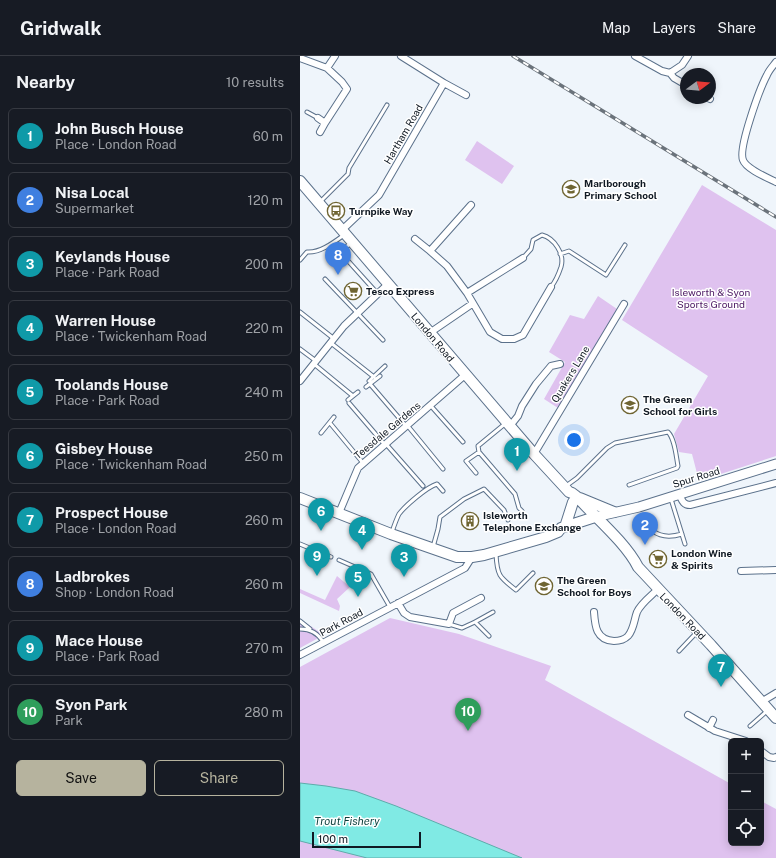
<!DOCTYPE html>
<meta charset="utf-8">
<style>
:root{--surface:#171b24;--page:#20242c;--text:#f1f3f6;--muted:#9ea1a6;--line:#363941;--accent:#b6b39e}
body{margin:0;font-family:"Public Sans",sans-serif;background:var(--page);color:var(--text)}
.controls{position:absolute;right:12px;bottom:12px;display:grid;overflow:hidden;border-radius:6px;box-shadow:0 2px 10px #0003}
.controls button{width:36px;height:36px;display:grid;place-items:center;padding:0;border:0;border-bottom:1px solid var(--line);background:var(--surface);color:var(--text);font:20px sans-serif}
.compass{position:absolute;left:380px;top:12px;width:36px;height:36px;border-radius:50%;background:var(--surface);box-shadow:0 2px 10px #0003;rotate:74deg}
.scale{position:absolute;left:12px;bottom:10px;width:109px;box-sizing:border-box;padding-left:4px;border:2px solid #101923;border-top:0;font-size:11px;line-height:14px;white-space:nowrap;color:#101923;-webkit-text-stroke:3px #fff;paint-order:stroke}
.you{position:absolute;left:274px;top:384px;width:14px;height:14px;margin:-10px;border:3px solid #fff;border-radius:50%;background:#1a73e8;box-shadow:0 0 0 6px #1a73e833}
.badge{display:grid;place-items:center;width:26px;height:26px;border-radius:50%;background:var(--accent);color:#fff;font-size:13px;font-weight:700}
.pin{position:absolute;translate:-50% -33px;filter:drop-shadow(0 1px 2px #0008)}
.pin::after{content:'';position:absolute;top:21px;width:14px;height:12px;background:inherit;clip-path:polygon(0 0,100% 0,50% 100%)}
.list{margin:0;padding:0;list-style:none}
h2{display:flex;justify-content:space-between;align-items:center;height:52px;margin:0;padding:0 16px;font-size:17px}
h2 small{font-size:13px;font-weight:400;color:var(--muted)}
.list li{display:grid;grid-template-columns:26px 1fr auto;gap:12px;align-items:center;box-sizing:border-box;height:56px;margin:0 8px 8px;padding:0 8px;border:1px solid var(--line);border-radius:6px}
.list b{display:block;font-size:15px;white-space:nowrap}
.list p{margin:0;font-size:13px;white-space:nowrap;color:var(--muted)}
.list em{font-size:13px;font-style:normal;color:var(--muted)}
.actions{display:flex;gap:8px;padding:12px 16px}
.actions a{flex:1;padding:9px 0;border:1px solid var(--accent);border-radius:6px;text-align:center;font-size:14px;color:var(--accent)}
.actions .main{background:var(--accent);color:#111}
.icon{flex:none;width:22px;height:22px;fill:none;stroke:currentColor;stroke-width:2;stroke-linecap:round;stroke-linejoin:round}
.map{position:relative;flex:none;width:476px;height:802px;overflow:hidden}
header{display:flex;align-items:center;gap:24px;box-sizing:border-box;height:56px;padding:0 20px;background:var(--surface);border-bottom:1px solid var(--line)}
header strong{font-size:19px}
nav{display:flex;gap:22px;margin-inline-start:auto;font-size:14px}
main{display:flex}
aside{flex:1;background:var(--surface)}
.map>svg:first-child{display:block}
.green{fill:#dfc2ef}
.water{fill:#80eae4;stroke:#5eabaa}
.lines{fill:none;stroke-linecap:round;stroke-linejoin:round}
.service-casing{stroke:#5b718b;stroke-width:5}
.minor-casing{stroke:#5b718b;stroke-width:8}
.secondary-casing{stroke:#5b718b;stroke-width:11}
.primary-casing{stroke:#5b718b;stroke-width:12}
.service{stroke:#fff;stroke-width:3}
.minor{stroke:#fff;stroke-width:6}
.secondary{stroke:#fff;stroke-width:9}
.primary{stroke:#fff;stroke-width:10}
.rail-casing{stroke:#6b737b;stroke-width:3.5}
.rail{stroke:#fff;stroke-width:2;stroke-dasharray:6;stroke-linecap:butt}
.labels{text-anchor:middle;dominant-baseline:central;stroke-width:3;stroke-linejoin:round;paint-order:stroke}
.street-label{font-size:10px;fill:#101923;stroke:#fff}
.poi-label{font-size:10px;font-weight:bold;fill:#101923;stroke:#fff;text-anchor:start}
.park-label{font-size:10px;fill:#4b1762;stroke:#fff}
.water-label{font-size:11px;font-style:italic;fill:#0b3f3c;stroke:#fff}
</style>
<header>
<strong>Gridwalk</strong>
<nav><a>Map</a><a>Layers</a><a>Share</a></nav>
</header>
<main>
<aside>
<h2>Nearby<small>10 results</small></h2>
<ul class="list">
<li><span class="badge" style="background:#0f9aa8">1</span><div><b>John Busch House</b><p>Place · London Road</p></div><em>60 m</em></li>
<li><span class="badge" style="background:#3f7fe0">2</span><div><b>Nisa Local</b><p>Supermarket</p></div><em>120 m</em></li>
<li><span class="badge" style="background:#0f9aa8">3</span><div><b>Keylands House</b><p>Place · Park Road</p></div><em>200 m</em></li>
<li><span class="badge" style="background:#0f9aa8">4</span><div><b>Warren House</b><p>Place · Twickenham Road</p></div><em>220 m</em></li>
<li><span class="badge" style="background:#0f9aa8">5</span><div><b>Toolands House</b><p>Place · Park Road</p></div><em>240 m</em></li>
<li><span class="badge" style="background:#0f9aa8">6</span><div><b>Gisbey House</b><p>Place · Twickenham Road</p></div><em>250 m</em></li>
<li><span class="badge" style="background:#0f9aa8">7</span><div><b>Prospect House</b><p>Place · London Road</p></div><em>260 m</em></li>
<li><span class="badge" style="background:#3f7fe0">8</span><div><b>Ladbrokes</b><p>Shop · London Road</p></div><em>260 m</em></li>
<li><span class="badge" style="background:#0f9aa8">9</span><div><b>Mace House</b><p>Place · Park Road</p></div><em>270 m</em></li>
<li><span class="badge" style="background:#2e9e5b">10</span><div><b>Syon Park</b><p>Park</p></div><em>280 m</em></li>
</ul>
<div class="actions"><a class="main">Save</a><a>Share</a></div>
</aside>
<div class="map">
<svg width="476" height="802" viewBox="0 0 476 802">
<rect width="100%" height="100%" fill="#eff5fb"/>
<path class="green" d="M177 85 214 110 202 128 165 104Z
M402 129 476 174V400L399 425 392 398 379 396 374 378 408 320 322 264Z
M298 240 317 253 258 352 244 343 265 306 249 296 270 259 284 263Z
M37 520 50 531 37 543 40 550 39 555 0 537V533L25 544Z
M90 562 159 578 251 610 245 624 431 728V787H461V745L476 753V802H0V611Z
M0 563 24 579 0 592Z"/>
<path class="water" d="M0 727 26 730 55 735 96 750 222 802H67L0 785Z"/>
<g class="lines">
<defs>
<path id="service" d="M7 56 18 62
M21 145 48 118 49 112 87 49
M51 187 41 195V197L77 237
M260 198 269 195 306 219 325 189
M223 202 231 193 233 184 242 179C254 182 265 198 261 211 259 217 255 226 251 231
M0 204 7 196C20 197 33 187 44 179
M25 223 83 284
M0 256 33 282
M31 287 74 321
M0 293 16 305
M14 308 53 340
M69 325 85 310
M70 328 106 370
M66 331 80 320
M48 344 58 336
M49 347 85 389
M131 350 163 386
M30 367 63 407
M206 367 178 390 179 396 215 438 219 452 222 455
M107 369 143 413
M21 377 34 361
M86 388 123 430
M176 417 166 405 179 396
M266 430 277 422 307 392 315 387 368 376C375 383 376 400 378 410L377 412 329 429
M371 443 385 488
M353 475C362 482 372 481 382 478
M92 476C94 470 96 464 99 458 106 449 127 431 137 428L143 435
M0 488 31 501
M133 491 138 473 140 461 164 443 184 433 204 454 208 464
M196 498C197 519 199 521 216 534L233 517
M39 504 71 518 90 551
M0 565 10 573
M175 566 193 556
M149 568 162 572 175 566 189 580
M0 573C11 573 18 577 23 586
M379 595 397 576
M450 670 467 655"/>
<path id="minor" d="M335 0 362 15 370 17 374 22 386 29
M0 2 27 12 35 0
M476 6C473 10 469 14 467 19 460 32 438 92 443 104 446 113 468 122 476 126
M370 17 382 9 388 0
M144 27 166 39
M408 42 410 43
M18 62 25 67 47 33 42 26 27 12
M20 76 25 67
M42 174 79 139 144 27 101 0
M115 183 130 195 147 210 167 237 190 276 202 283H214L223 279 251 231
M130 195 171 149
M167 237 223 202
M131 276 172 248
M0 325 44 270 88 228
M210 370 218 360 222 350 236 328 251 310 260 308
M234 398 324 248
M379 438C382 444 383 449 390 449L476 427
M39 457 58 412 165 319
M441 515 476 514
M98 547 104 557 110 561 149 568 153 557 181 542
M294 556C295 570 296 584 314 585 319 585 325 583 328 580 334 573 334 564 337 556 341 547 351 540 358 533
M0 599 165 512 172 501
M461 646 476 637
M388 659 415 675 446 685
M409 672 413 664
M461 695 469 701 474 702 476 701"/>
<path id="secondary" d="M295 461 339 451 476 408"/>
<path id="primary" d="M0 125 234 398 269 436 272 437 276 440C295 461 326 487 338 511L411 589 476 662
M0 442 91 478 157 501H172L184 499 246 481 258 476 261 472 295 461
M280 442 314 456
M265 471 273 446"/>
</defs>
<use href="#service" class="service-casing"/>
<use href="#minor" class="minor-casing"/>
<use href="#secondary" class="secondary-casing"/>
<use href="#primary" class="primary-casing"/>
<use href="#service" class="service"/>
<use href="#minor" class="minor"/>
<use href="#secondary" class="secondary"/>
<use href="#primary" class="primary"/>
<defs>
<path id="rail" d="M213 0 476 161"/>
</defs>
<use href="#rail" class="rail-casing"/>
<use href="#rail" class="rail"/>
</g>
<defs>
<symbol id="school-ring" viewBox="-11 -11 22 22"><circle r="9.5" fill="#fff" stroke="#6f6532" stroke-width="1.5"/><path d="M0-5L7-2L0 1L-7-2ZM-4 1L0 2.5L4 1V4Q0 6-4 4Z" fill="#6f6532"/></symbol>
<symbol id="bus-ring" viewBox="-11 -11 22 22"><circle r="9.5" fill="#fff" stroke="#6f6532" stroke-width="1.5"/><path d="M-5-6H5V4H4V6H2V4H-2V6H-4V4H-5ZM-3.5-4V0h7V-4ZM-3.5 1.2v1.5H-2V1.2ZM2 1.2v1.5H3.5V1.2Z" fill="#6f6532"/></symbol>
<symbol id="supermarket-ring" viewBox="-11 -11 22 22"><circle r="9.5" fill="#fff" stroke="#6f6532" stroke-width="1.5"/><path d="M-6-5.5h2.5l.6 2H6L4.5 2H-2.5L-4.4-4H-6ZM-1.5 3.2a1.3 1.3 0 1 0 .1 0ZM3 3.2a1.3 1.3 0 1 0 .1 0Z" fill="#6f6532"/></symbol>
<symbol id="building-ring" viewBox="-11 -11 22 22"><circle r="9.5" fill="#fff" stroke="#6f6532" stroke-width="1.5"/><path d="M-4-6H4V6H1V3H-1V6H-4ZM-2.5-4.3h1.7v1.8h-1.7ZM.8-4.3h1.7v1.8H.8ZM-2.5-1h1.7V.8h-1.7ZM.8-1h1.7V.8H.8Z" fill="#6f6532"/></symbol>
</defs>
<g fill-rule="evenodd">
<use href="#school-ring" x="261" y="123" width="20" height="20"/>
<use href="#bus-ring" x="26" y="145" width="20" height="20"/>
<use href="#supermarket-ring" x="43" y="225" width="20" height="20"/>
<use href="#school-ring" x="320" y="339" width="20" height="20"/>
<use href="#building-ring" x="160" y="455" width="20" height="20"/>
<use href="#supermarket-ring" x="348" y="493" width="20" height="20"/>
<use href="#school-ring" x="234" y="520" width="20" height="20"/>
</g>
<g class="labels">
<g class="street-label">
<text transform="translate(103 78) rotate(-60)">Hartham Road</text>
<text transform="translate(133 281) rotate(50)">London Road</text>
<text transform="translate(270 318) rotate(-59)">Quakers Lane</text>
<text transform="translate(87 374) rotate(-40)">Teesdale Gardens</text>
<text transform="translate(396 421) rotate(-17)">Spur Road</text>
<text transform="translate(383 560) rotate(46)">London Road</text>
<text transform="translate(41 566) rotate(-28)">Park Road</text>
</g>
<g class="poi-label">
<text x="284" y="127">Marlborough<tspan x="284" dy="12">Primary School</tspan></text>
<text x="49" y="155">Turnpike Way</text>
<text x="66" y="235">Tesco Express</text>
<text x="343" y="343">The Green<tspan x="343" dy="12">School for Girls</tspan></text>
<text x="183" y="459">Isleworth<tspan x="183" dy="12">Telephone Exchange</tspan></text>
<text x="371" y="497">London Wine<tspan x="371" dy="12">&amp; Spirits</tspan></text>
<text x="257" y="524">The Green<tspan x="257" dy="12">School for Boys</tspan></text>
</g>
<g class="park-label">
<text x="411" y="236">Isleworth &amp; Syon<tspan x="411" dy="12">Sports Ground</tspan></text>
</g>
<g class="water-label">
<text x="47" y="765">Trout Fishery</text>
</g>
</g>
</svg>
<div class="controls">
<button>+</button>
<button>−</button>
<button><svg class="icon" aria-label="locate" viewBox="0 0 24 24"><circle cx="12" cy="12" r="6"/><path d="M12 2v4M12 18v4M2 12h4M18 12h4"/></svg></button>
</div>
<svg class="compass" viewBox="-18 -18 36 36"><path d="M0-13l5 13h-10z" fill="#e53935"/><path d="M0 13l5-13h-10z" fill="#9ea1a6"/></svg>
<div class="scale">100 m</div>
<div class="you"></div>
<div class="pin badge" style="left:217px;top:415px;background:#0f9aa8">1</div>
<div class="pin badge" style="left:345px;top:489px;background:#3f7fe0">2</div>
<div class="pin badge" style="left:104px;top:521px;background:#0f9aa8">3</div>
<div class="pin badge" style="left:62px;top:494px;background:#0f9aa8">4</div>
<div class="pin badge" style="left:58px;top:541px;background:#0f9aa8">5</div>
<div class="pin badge" style="left:21px;top:475px;background:#0f9aa8">6</div>
<div class="pin badge" style="left:421px;top:631px;background:#0f9aa8">7</div>
<div class="pin badge" style="left:38px;top:219px;background:#3f7fe0">8</div>
<div class="pin badge" style="left:17px;top:520px;background:#0f9aa8">9</div>
<div class="pin badge" style="left:168px;top:675px;background:#2e9e5b">10</div>
</div>
</main>
